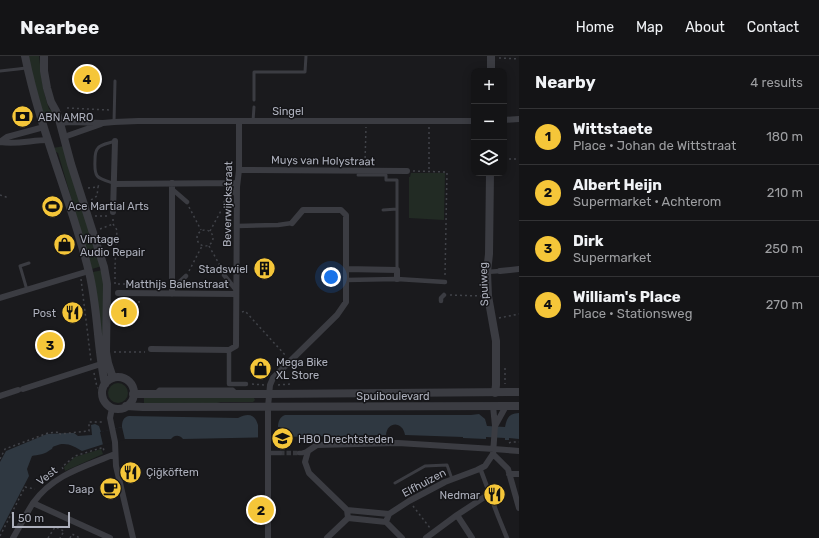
<!DOCTYPE html>
<meta charset="utf-8">
<style>
:root{--surface:#141416;--page:#1d1d1f;--text:#f1f3f6;--muted:#9d9ea1;--line:#333335;--accent:#f5c639}
body{margin:0;font-family:Rubik,sans-serif;background:var(--page);color:var(--text)}
.controls{position:absolute;right:12px;top:12px;display:grid;overflow:hidden;border-radius:8px;box-shadow:0 2px 10px #0003}
.controls button{width:36px;height:36px;display:grid;place-items:center;padding:0;border:0;border-bottom:1px solid var(--line);background:var(--surface);color:var(--text);font:20px sans-serif}
.scale{position:absolute;left:12px;bottom:10px;width:58px;box-sizing:border-box;padding-left:4px;border:2px solid #adb0bc;border-top:0;font-size:11px;line-height:14px;white-space:nowrap;color:#adb0bc;-webkit-text-stroke:3px #151518;paint-order:stroke}
.you{position:absolute;left:331px;top:221px;width:14px;height:14px;margin:-10px;border:3px solid #fff;border-radius:50%;background:#1a73e8;box-shadow:0 0 0 6px #1a73e833}
.badge{display:grid;place-items:center;width:26px;height:26px;border-radius:50%;background:var(--accent);color:#111;font-size:13px;font-weight:700}
.pin{position:absolute;translate:-50% -50%;border:2px solid #fff;box-shadow:0 1px 4px #0006}
.list{margin:0;padding:0;list-style:none}
h2{display:flex;justify-content:space-between;align-items:center;height:52px;margin:0;padding:0 16px;font-size:17px}
h2 small{font-size:13px;font-weight:400;color:var(--muted)}
.list li{display:grid;grid-template-columns:26px 1fr auto;gap:12px;align-items:center;box-sizing:border-box;height:56px;padding:0 16px;border-top:1px solid var(--line)}
.list b{display:block;font-size:15px;white-space:nowrap}
.list p{margin:0;font-size:13px;white-space:nowrap;color:var(--muted)}
.list em{font-size:13px;font-style:normal;color:var(--muted)}
.icon{flex:none;width:22px;height:22px;fill:none;stroke:currentColor;stroke-width:2;stroke-linecap:round;stroke-linejoin:round}
.map{position:relative;flex:none;width:519px;height:482px;overflow:hidden}
header{display:flex;align-items:center;gap:24px;box-sizing:border-box;height:56px;padding:0 20px;background:var(--surface);border-bottom:1px solid var(--line)}
header strong{font-size:19px}
nav{display:flex;gap:22px;margin-inline-start:auto;font-size:14px}
main{display:flex}
aside{flex:1;background:var(--surface)}
.map>svg:first-child{display:block}
.green{fill:#222b24}
.water{fill:#2f3841}
.pier{fill:#1a1a1d}
.lines{fill:none;stroke-linecap:round;stroke-linejoin:round}
.pedestrian-tunnel{stroke:#37383d;stroke-width:4.5;stroke-dasharray:4.5 2;stroke-linecap:butt}
.path{stroke:#414349;stroke-width:1.5;stroke-dasharray:2 3;stroke-linecap:butt}
.service{stroke:#3b3c42;stroke-width:3}
.pedestrian{stroke:#3b3c42;stroke-width:4.5}
.minor{stroke:#3b3c42;stroke-width:6}
.tertiary{stroke:#3b3c42;stroke-width:8}
.labels{text-anchor:middle;dominant-baseline:central;stroke-width:3;stroke-linejoin:round;paint-order:stroke}
.street-label{font-size:11px;fill:#adb0bc;stroke:#151518}
.poi-label{font-size:11px;fill:#adb0bc;stroke:#151518;text-anchor:start}
</style>
<header>
<strong>Nearbee</strong>
<nav><a>Home</a><a>Map</a><a>About</a><a>Contact</a></nav>
</header>
<main>
<div class="map">
<svg width="519" height="482" viewBox="0 0 519 482">
<rect width="100%" height="100%" fill="#1a1a1d"/>
<path class="green" d="M27 0H39C41 18 43 36 49 53L54 56 55 60 44 62Z
M64 90 102 210 92 213 58 97 54 95 53 92Z
M411 117H445L444 164 409 162V121H410Z
M103 214 104 286 102 288 93 216Z
M108 337a10 10 0 1 1 20 0a10 10 0 1 1-20 0Z
M144 341 254 342 255 344 253 346H221L209 349H144Z
M101 393 103 398 65 415 64 411 75 401Z"/>
<path class="water" d="M519 357V383L509 382V384H505V382L486 381V383L463 382V381L405 379C403 365 387 365 386 379L183 383C180 379 176 379 173 381L171 383H125L104 388 82 395C74 390 65 385 55 390 50 392 55 391 50 394 46 398 37 399 32 400L27 413 29 420 0 476V406L6 395 47 378 70 377H74L78 380 92 379 91 369 95 368 99 370 101 376 122 371C122 366 123 361 129 360L238 362C248 357 255 358 258 369H278C279 364 280 361 285 359H471L479 358 485 363 487 370 505 371C507 362 508 358 519 357Z"/>
<path class="pier" d="M258 369H278V371H280L282 376H279L278 383H258Z
M122 371 125 384 103 389 100 376Z"/>
<g class="lines">
<path class="pedestrian-tunnel" d="M280 397H299"/>
<path class="path" d="M499 2 519 3
M67 52 110 54
M429 71V115
M504 103H519
M365 107 366 71
M413 115 447 116 445 220
M88 132 98 131 99 128
M0 139 9 142
M91 144 97 140 98 131
M189 151 201 174
M95 160H107
M113 163V168L117 174 115 210
M100 173 113 168
M197 182a8 8 0 1 1 16 0a8 8 0 1 1-16 0Z
M210 175 222 153
M209 190 222 213
M115 211V228H139V231
M189 215 202 190
M81 223 91 305
M450 239 481 240
M115 248H139V243
M242 256 245 255 286 300
M499 262 519 258
M114 296H145
M505 312V328
M94 317 97 331 98 332
M252 328 264 329
M278 329 290 328V331
M509 387 511 386H519
M0 403 5 393 48 377 60 376V378L89 375V366H104
M63 413 62 411 75 400 101 392 103 391 104 395
M413 450 430 472
M0 480 25 431 35 433
M48 482 55 471 64 475 60 482
M70 482 72 478 80 482"/>
<path class="service" d="M0 15 18 13 26 12
M254 44V16H305L306 0
M253 65 254 51
M114 66 115 25
M358 119H386V124H397V214
M113 127C97 122 94 122 95 104 95 100 95 95 98 92 101 88 110 87 115 85
M383 154 397 153
M27 234 20 210 29 207
M155 337 159 333H233L236 336
M395 427 425 410 447 409 452 423"/>
<path class="pedestrian" d="M172 133 187 146
M225 147 237 131
M237 170 278 169 292 167
M487 216 500 215
M224 219 236 234
M346 224 397 223 445 226
M172 233 186 220
M441 245V242L444 239
M229 294V328H246
M268 397H280
M299 397H302L308 395
M480 412 498 460 507 482"/>
<path class="minor" d="M504 64 519 63
M60 67 70 66 103 67 114 66 138 65H474
M64 81 101 68
M0 86C16 89 32 84 48 84
M0 86 7 81 44 71
M239 114 407 115
M114 128 237 127
M113 156 115 85
M346 213 397 214V223
M500 215 519 213
M118 237 236 238
M172 238V127
M0 242 89 215
M151 293 229 294 236 290 237 131 239 114V66
M23 333 101 308
M0 340 18 334
M493 350 495 370 506 350
M112 352 110 362 115 386 116 410 133 482
M493 398 508 413 519 452
M509 418H519
M33 447 110 482
M347 454 389 458
M457 459 472 482
M348 462 347 454 309 417 305 406 308 395 317 389 398 387 494 393 519 395
M348 462 386 466
M386 466 389 458 409 445 445 426 477 414 485 410 493 398 495 370
M386 466 402 482
M13 482C20 470 26 458 33 447 54 418 84 411 115 398
M268 482V351L270 329 273 322 337 259 346 246V159L341 154H303L292 167
M327 482 348 462
M426 482 457 459 489 438"/>
<path class="tertiary" d="M25 0C40 74 71 143 89 216 98 252 97 291 105 328
M44 0V15L47 32 51 46 56 55 60 67 71 108 104 211 107 228 106 296 108 307 113 322
M491 15V0
M490 117 489 198 487 216 488 240 496 285V329L495 337
M102 337a16 16 0 1 1 32 0a16 16 0 1 1-32 0Z
M133 338H269L519 336
M126 350 143 351 519 350"/>
</g>
<defs>
<symbol id="bank-disc" viewBox="-11 -11 22 22"><circle r="9.5" fill="#f5c639" stroke="#151518"/><path d="M-6-4H6V4H-6ZM0-2.3a2.3 2.3 0 1 0 0 4.6a2.3 2.3 0 1 0 0-4.6Z" fill="#111"/></symbol>
<symbol id="stadium-disc" viewBox="-11 -11 22 22"><circle r="9.5" fill="#f5c639" stroke="#151518"/><path d="M0-5a6.5 5 0 1 0 0 10a6.5 5 0 1 0 0-10ZM-3.5-1.8h7v3.6h-7Z" fill="#111"/></symbol>
<symbol id="shop-disc" viewBox="-11 -11 22 22"><circle r="9.5" fill="#f5c639" stroke="#151518"/><path d="M-5-2.5h2.3a2.7 3.5 0 0 1 5.4 0H5L5.5 6h-11ZM-1.5-2.5h3a1.5 2.3 0 0 0-3 0Z" fill="#111"/></symbol>
<symbol id="building-disc" viewBox="-11 -11 22 22"><circle r="9.5" fill="#f5c639" stroke="#151518"/><path d="M-4-6H4V6H1V3H-1V6H-4ZM-2.5-4.3h1.7v1.8h-1.7ZM.8-4.3h1.7v1.8H.8ZM-2.5-1h1.7V.8h-1.7ZM.8-1h1.7V.8H.8Z" fill="#111"/></symbol>
<symbol id="restaurant-disc" viewBox="-11 -11 22 22"><circle r="9.5" fill="#f5c639" stroke="#151518"/><path d="M-5-6h1v4h1v-4h1v4h1v-4h1v5L-1.5 .5V6h-2V.5L-5-1ZM5-6V6H3V1.5H1.5Q1.5-4 5-6Z" fill="#111"/></symbol>
<symbol id="university-disc" viewBox="-11 -11 22 22"><circle r="9.5" fill="#f5c639" stroke="#151518"/><path d="M0-5L7-2L0 1L-7-2ZM-4 1L0 2.5L4 1V4Q0 6-4 4Z" fill="#111"/></symbol>
<symbol id="cafe-disc" viewBox="-11 -11 22 22"><circle r="9.5" fill="#f5c639" stroke="#151518"/><path d="M-5.5-4.5H6V0H3Q3 3.5 0 3.5H-2.5Q-5.5 3.5-5.5 0ZM3-3.2v2h1.7v-2ZM-6 4.5H4V6H-6Z" fill="#111"/></symbol>
</defs>
<g fill-rule="evenodd">
<use href="#bank-disc" x="10" y="48" width="25" height="25"/>
<use href="#stadium-disc" x="40" y="138" width="25" height="25"/>
<use href="#shop-disc" x="52" y="176" width="25" height="25"/>
<use href="#building-disc" x="252" y="200" width="25" height="25"/>
<use href="#restaurant-disc" x="60" y="244" width="25" height="25"/>
<use href="#shop-disc" x="248" y="300" width="25" height="25"/>
<use href="#university-disc" x="270" y="370" width="25" height="25"/>
<use href="#restaurant-disc" x="118" y="404" width="25" height="25"/>
<use href="#cafe-disc" x="98" y="420" width="25" height="25"/>
<use href="#restaurant-disc" x="482" y="426" width="25" height="25"/>
</g>
<g class="labels">
<g class="street-label">
<text x="288" y="55">Singel</text>
<text transform="translate(323 105) rotate(1)">Muys van Holystraat</text>
<text transform="translate(228 148) rotate(-89)">Beverwijckstraat</text>
<text x="177" y="228">Matthijs Balenstraat</text>
<text transform="translate(484 228) rotate(-92)">Spuiweg</text>
<text x="393" y="340">Spuiboulevard</text>
<text transform="translate(47 420) rotate(-38)">Vest</text>
<text transform="translate(424 427) rotate(-28)">Elfhuizen</text>
</g>
<g class="poi-label">
<text x="38" y="61">ABN AMRO</text>
<text x="68" y="150">Ace Martial Arts</text>
<text x="80" y="183">Vintage<tspan x="80" dy="13">Audio Repair</tspan></text>
<text x="248" y="213" text-anchor="end">Stadswiel</text>
<text x="56" y="257" text-anchor="end">Post</text>
<text x="276" y="306">Mega Bike<tspan x="276" dy="13">XL Store</tspan></text>
<text x="298" y="383">HBO Drechtsteden</text>
<text x="146" y="416">Çiğköftem</text>
<text x="94" y="433" text-anchor="end">Jaap</text>
<text x="480" y="439" text-anchor="end">Nedmar</text>
</g>
</g>
</svg>
<div class="controls">
<button>+</button>
<button>−</button>
<button><svg class="icon" aria-label="layers" viewBox="0 0 24 24"><path d="M12 4l9 5-9 5-9-5zM3 14l9 5 9-5"/></svg></button>
</div>
<div class="scale">50 m</div>
<div class="you"></div>
<div class="pin badge" style="left:124px;top:256px">1</div>
<div class="pin badge" style="left:261px;top:454px">2</div>
<div class="pin badge" style="left:50px;top:289px">3</div>
<div class="pin badge" style="left:87px;top:23px">4</div>
</div>
<aside>
<h2>Nearby<small>4 results</small></h2>
<ul class="list">
<li><span class="badge">1</span><div><b>Wittstaete</b><p>Place · Johan de Wittstraat</p></div><em>180 m</em></li>
<li><span class="badge">2</span><div><b>Albert Heijn</b><p>Supermarket · Achterom</p></div><em>210 m</em></li>
<li><span class="badge">3</span><div><b>Dirk</b><p>Supermarket</p></div><em>250 m</em></li>
<li><span class="badge">4</span><div><b>William's Place</b><p>Place · Stationsweg</p></div><em>270 m</em></li>
</ul>
</aside>
</main>
